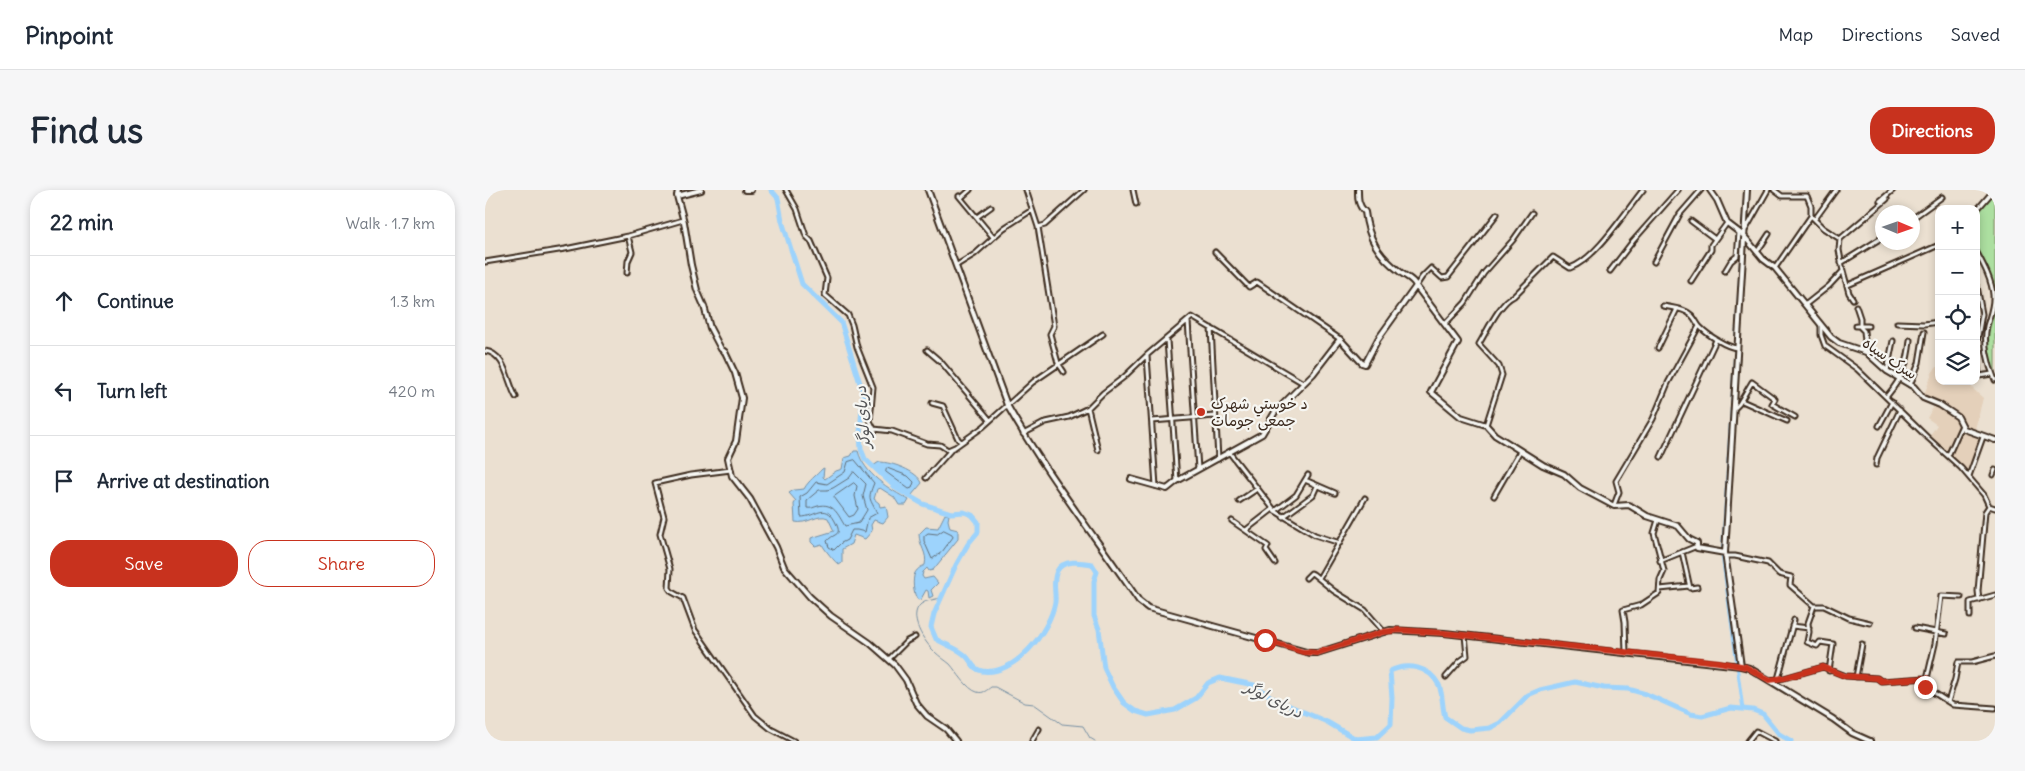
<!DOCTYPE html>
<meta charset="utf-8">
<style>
:root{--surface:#fff;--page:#f6f6f7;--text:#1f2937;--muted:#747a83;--line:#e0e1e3;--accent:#c8321e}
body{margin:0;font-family:Delius,"Playpen Sans Arabic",sans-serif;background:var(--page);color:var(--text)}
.controls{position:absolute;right:15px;top:15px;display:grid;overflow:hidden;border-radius:10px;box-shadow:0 2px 8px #0003}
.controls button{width:45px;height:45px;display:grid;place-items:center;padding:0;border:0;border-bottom:1px solid var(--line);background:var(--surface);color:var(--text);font:25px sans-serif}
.compass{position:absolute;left:1390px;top:15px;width:45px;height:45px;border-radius:50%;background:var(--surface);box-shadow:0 2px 8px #0003;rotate:92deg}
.stop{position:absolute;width:15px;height:15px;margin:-11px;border:4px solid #c8321e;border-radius:50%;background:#fff}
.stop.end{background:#c8321e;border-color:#fff;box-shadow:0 1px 5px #0008}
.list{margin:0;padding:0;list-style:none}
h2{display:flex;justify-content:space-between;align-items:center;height:65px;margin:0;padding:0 20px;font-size:21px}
h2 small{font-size:16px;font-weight:400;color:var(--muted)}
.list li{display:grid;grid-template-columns:32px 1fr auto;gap:15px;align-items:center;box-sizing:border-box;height:90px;padding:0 20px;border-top:1px solid var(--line)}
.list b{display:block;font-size:19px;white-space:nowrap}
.list em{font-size:16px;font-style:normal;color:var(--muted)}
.actions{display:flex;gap:10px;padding:15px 20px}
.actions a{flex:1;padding:11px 0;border:1px solid var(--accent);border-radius:20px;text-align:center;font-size:18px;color:var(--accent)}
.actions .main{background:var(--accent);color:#fff}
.icon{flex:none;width:28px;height:28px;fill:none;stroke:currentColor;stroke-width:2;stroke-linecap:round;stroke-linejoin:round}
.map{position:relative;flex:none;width:1510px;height:551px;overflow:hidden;border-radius:20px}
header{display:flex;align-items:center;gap:30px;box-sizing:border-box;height:70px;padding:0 25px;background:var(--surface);border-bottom:1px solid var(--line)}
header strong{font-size:24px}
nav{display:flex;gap:28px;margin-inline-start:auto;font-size:18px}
.intro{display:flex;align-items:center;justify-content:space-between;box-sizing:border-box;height:120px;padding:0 30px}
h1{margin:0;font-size:35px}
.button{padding:12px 22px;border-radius:20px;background:var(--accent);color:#fff;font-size:18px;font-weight:700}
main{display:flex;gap:30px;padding:0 30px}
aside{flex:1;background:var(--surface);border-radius:20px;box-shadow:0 2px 8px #0003}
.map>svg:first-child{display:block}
.built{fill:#e4d0ba}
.green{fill:#acdfa0;stroke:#74845f}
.water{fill:#9dd3fc;stroke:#768fa3}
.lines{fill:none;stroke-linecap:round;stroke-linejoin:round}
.shore{stroke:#626e77;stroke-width:1}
.stream{stroke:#768fa3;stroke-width:1}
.canal{stroke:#9dd3fc;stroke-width:3}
.river{stroke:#9dd3fc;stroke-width:5}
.minor-casing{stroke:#3b2a1e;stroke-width:7}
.tertiary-casing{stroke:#3b2a1e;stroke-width:8}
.minor{stroke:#f6f6f2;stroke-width:3}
.tertiary{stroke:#f6f6f2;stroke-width:4}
.route{stroke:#c8321e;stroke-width:6}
.poi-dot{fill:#c8321e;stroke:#f6f6f2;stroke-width:2}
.labels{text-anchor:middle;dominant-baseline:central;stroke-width:4.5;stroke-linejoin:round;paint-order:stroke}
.street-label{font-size:15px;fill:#3b2a1e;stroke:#f6f6f2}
.poi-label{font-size:15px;fill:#3b2a1e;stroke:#f6f6f2;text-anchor:start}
.water-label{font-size:16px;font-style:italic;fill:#545456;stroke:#f6f6f2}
</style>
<header>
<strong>Pinpoint</strong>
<nav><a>Map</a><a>Directions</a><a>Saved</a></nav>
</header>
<div class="intro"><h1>Find us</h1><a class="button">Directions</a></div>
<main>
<aside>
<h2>22 min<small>Walk · 1.7 km</small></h2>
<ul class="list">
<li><svg class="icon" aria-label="ahead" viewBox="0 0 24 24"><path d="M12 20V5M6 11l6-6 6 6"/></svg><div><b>Continue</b></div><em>1.3 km</em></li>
<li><svg class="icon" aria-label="left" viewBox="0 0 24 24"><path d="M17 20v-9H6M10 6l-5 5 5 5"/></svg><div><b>Turn left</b></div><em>420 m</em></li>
<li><svg class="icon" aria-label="arrive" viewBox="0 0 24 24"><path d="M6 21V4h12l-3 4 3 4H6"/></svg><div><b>Arrive at destination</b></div></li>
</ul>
<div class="actions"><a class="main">Save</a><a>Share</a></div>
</aside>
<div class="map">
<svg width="1510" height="551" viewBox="0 0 1510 551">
<rect width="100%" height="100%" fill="#ebe0d1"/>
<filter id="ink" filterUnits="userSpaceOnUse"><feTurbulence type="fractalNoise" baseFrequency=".02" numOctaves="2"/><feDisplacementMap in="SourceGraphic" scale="10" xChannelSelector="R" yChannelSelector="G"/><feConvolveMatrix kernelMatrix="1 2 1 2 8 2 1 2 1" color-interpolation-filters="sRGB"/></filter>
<g filter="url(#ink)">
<path class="built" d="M1451 177H1454V191H1488L1487 198 1498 208 1489 243 1498 247 1483 287 1443 248 1452 235 1442 228 1450 214 1438 208 1447 183Z"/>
<path class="green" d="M1510 0V190L1503 166 1501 145 1508 114 1507 98 1491 61V21Z"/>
<path class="water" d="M369 261H373C379 284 404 299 424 310L421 315H414L409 307 395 298 392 299 389 309 394 313 395 317 401 316 403 327 398 333 389 330 386 335 387 341 380 349 369 345 366 354 357 359V373L354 375C350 372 339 359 337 354L330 356 326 352V348L349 341 343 328C333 323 322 335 310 332L309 314 311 311 304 303 309 300 319 299C324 290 331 286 337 279L339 278 338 287 340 289 351 281 357 279 359 268 366 266Z
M394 272C407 272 432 281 437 293L426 306 411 297 388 276Z
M460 324 464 325 463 330 465 338 473 340V349L448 380 444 381 442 378 438 382 437 386 439 389 448 387 453 393 446 400 448 406 444 408 443 401 441 400 436 409 433 410C428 405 427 389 430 383 433 378 436 377 440 375 443 363 434 356 434 344L441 337 453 338Z"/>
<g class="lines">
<path class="shore" d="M370 270 389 293C382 310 385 308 392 323L383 328 380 342 372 340H367L362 350 356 353 349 360 344 357 342 351C350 342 358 347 350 331 340 312 331 327 316 327L315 307 322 303 331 292 342 294 360 282 363 272Z
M402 278 423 286 429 292 427 298 424 299 401 282Z
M369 282 381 294 378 306 382 320 374 333 360 336C353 325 349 312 333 316 329 317 326 319 322 318V310L334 300H342L348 298 364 288Z
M369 293 372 296 370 306 373 319 369 325 364 327 349 307Z
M459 340 467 344 468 347 457 362 447 369 439 351V346L443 343 452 344Z"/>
<path class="stream" d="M455 408C449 410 441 410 436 414 422 426 439 452 450 462 454 466 460 470 465 474 472 482 482 499 492 502 498 504 502 500 506 497H510L540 513 549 514 577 534 598 536 605 548 610 551"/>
<path class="canal" d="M1258 519 1237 365 1260 0"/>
<path class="river" d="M286 0 293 8 297 31 317 94 356 132 378 203 375 244 376 259 380 269 412 299 438 314 466 323 479 322 487 325 493 332V342L483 354 471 375 449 424 446 437 451 449C460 455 473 458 481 466 487 472 488 479 497 481 530 486 565 441 570 412 571 402 567 391 572 381 578 369 596 372 607 374L612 382 609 391V426L614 439 619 478 628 497 639 513 650 521 663 525 690 520 711 508 723 493 735 488 769 495 791 510 842 532 871 549 892 547 906 534 907 508 905 481C923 473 944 476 954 495 958 505 957 517 960 527L976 538 985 540 1005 538 1015 533 1043 505 1055 500 1090 492 1119 498 1143 499 1161 504 1206 524 1217 526 1246 518 1268 520 1278 524 1294 544 1306 551"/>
<defs>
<path id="minor" d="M301 0 312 19 321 46 326 51 342 88 340 105 363 125 367 135 372 157 388 197 385 231 389 239 407 241 442 254 455 255 463 260 470 257
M541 0 553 37 560 35 599 0
M648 0 651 14
M1289 0 1297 6H1322L1326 16V26
M474 6 508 47
M476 8 485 0
M1395 11 1408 0
M1491 21 1509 0
M492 27 506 17
M1428 28 1457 7
M1330 29 1351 0
M1206 31 1230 49
M553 37 569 136 565 144 573 173 579 182
M1261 39 1283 0
M1491 61C1498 74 1507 90 1508 105 1509 116 1505 125 1502 136 1498 153 1503 174 1510 190
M730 62 764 97 772 92 855 149
M1272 62 1284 44
M0 72 80 59 143 46 198 30
M1169 72 1195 24 1216 0
M1356 73 1398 47
M472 75 490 64 519 38 547 20
M1290 78 1326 26 1338 38 1355 49
M1125 81 1148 51 1193 0
M1240 81 1246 71 1252 66 1254 43
M1358 81 1364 103 1368 109
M142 83 143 71 147 62 143 46
M1206 91 1226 60V55L1242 33
M1363 95 1454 55
M931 96 937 87 946 78 957 88 963 87 1012 24
M1320 115 1344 96 1358 81 1354 60 1355 49 1402 9
M1178 116C1187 118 1198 118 1205 124 1210 127 1211 133 1215 137 1223 145 1241 157 1252 158
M1371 116 1375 128V137L1379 141 1381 162
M703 131 713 279
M1412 133 1439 134 1454 132
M960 134 980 113 999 83 1028 50 1047 23
M1336 135V145L1340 156 1372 179 1443 248 1476 278 1499 305 1504 316 1510 318
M1371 136H1383
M726 138 733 269
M682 150 692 291
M1173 158 1192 119
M1491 158 1497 124 1492 96
M442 160 456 172 505 230
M0 161C21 164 22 191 31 207
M1491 164 1494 186 1507 184
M662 166 671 296
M1402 181 1408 151
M1425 195 1434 173 1439 142
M1402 206C1417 188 1423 174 1425 150
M1257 211 1302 231
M447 213 458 216 473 249 476 252
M603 218 613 260
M1250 218 1254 214 1267 192 1290 209 1287 214 1310 227
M667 231 730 226
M1001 235 1017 185 1014 176 994 154C1002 141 1015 112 1029 106L1068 67 1085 78C1111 69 1140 22 1158 0
M1394 236 1407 212
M538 244 561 232 584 227 603 218 618 203 639 187 662 165 707 127 818 193
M470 257 498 237 548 192 618 144
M744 262 790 321 830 345 855 353
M1463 266 1477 235
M1176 267 1231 150
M1391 275 1392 268 1415 220
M246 280 206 285 170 293 179 327 175 344 185 379 184 398 187 402 198 408 210 440 270 526 286 539 309 551
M1508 285 1510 280
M1484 286 1498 247
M441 288 465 261
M820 290 850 303
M1009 306 1035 261
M754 311 772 299
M1129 315 1134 302 1131 291 1168 229 1183 193 1214 136
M790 321 811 305 823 285
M798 327 828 305 832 296
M747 331 783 356 781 360 790 373
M761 340 788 319
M1197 362 1205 398 1212 397
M1240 366H1250L1283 373 1294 384 1306 387 1305 395 1329 416H1339L1364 428 1385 433
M1175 371 1212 356
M821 388 826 383 828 384 849 401 880 420 899 442
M834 388 880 308
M1175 399 1204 396
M1476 407 1456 406 1450 454 1440 497 1468 515 1510 518
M1494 410 1493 401 1500 322 1504 316
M1329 416 1323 433 1324 442 1322 452 1332 456 1335 452 1348 454 1344 481
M1485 426V412L1510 405
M1307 436 1324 438
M1430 438 1461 444
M1141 463 1140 432 1138 420 1156 415 1174 403 1175 390 1179 381 1169 343 1173 330
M404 469 422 451 430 447
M961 487 975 471 982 466 980 445
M1371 487 1377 454
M1293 489 1309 430
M1284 490 1299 488 1338 477 1361 486 1392 488 1396 491 1442 488
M1463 512 1470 489 1473 472H1487L1510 466
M547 551 554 539
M1263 551 1271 541 1290 551"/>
<path id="tertiary" d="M193 0 192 6 199 32 206 75 212 100 219 116 225 138 236 159 240 162 250 183 257 208 251 251 243 268 247 286 265 309 291 357 299 377 325 407 346 426 385 453 410 475 421 490 431 513 442 526 461 539 471 551
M260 0H266
M443 0 522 215C560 283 610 346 654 411L663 418 825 463H832L905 440 959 443 1256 476 1264 478 1348 529 1367 543 1385 551
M873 0C873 9 873 15 880 22 883 48 893 65 914 81 920 87 928 88 931 96L973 152 946 202 976 227 1001 235 1010 245 1023 253 1058 275 1079 284 1095 298 1129 316 1144 315 1162 326 1193 336 1204 349 1212 353V358L1240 363
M1225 0 1232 10 1242 33 1259 46 1278 69 1290 78 1346 147 1354 153 1381 162 1402 181 1429 197 1438 208 1455 215 1473 227 1479 239 1510 250
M192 6 216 0
M646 289 682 299 692 291 777 244 790 222 828 184 855 149 877 173 880 174 893 149 931 96
M1256 476 1240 363 1262 0"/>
</defs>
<use href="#minor" class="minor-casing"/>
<use href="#tertiary" class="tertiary-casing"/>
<use href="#minor" class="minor"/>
<use href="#tertiary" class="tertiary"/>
</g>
</g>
<g class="lines" filter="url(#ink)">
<path class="route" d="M780 450 818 462 832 463 898 442 914 440 959 443 1234 472 1261 477 1284 490 1299 488 1338 477 1360 486 1392 488 1396 491 1442 488 1440 497"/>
</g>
<circle class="poi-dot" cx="716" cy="222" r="5"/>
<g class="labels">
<g class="street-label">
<text transform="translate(1405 168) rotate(34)">سرک سیاه</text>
</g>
<g class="poi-label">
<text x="726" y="213">د خوستي شهرک<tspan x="726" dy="17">جمعی جومات</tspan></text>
</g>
<g class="water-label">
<text transform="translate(377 227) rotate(-94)">دریای لوگر</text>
<text transform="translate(789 509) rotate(27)">دریای لوگر</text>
</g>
</g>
</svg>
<div class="controls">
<button>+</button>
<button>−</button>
<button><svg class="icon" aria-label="locate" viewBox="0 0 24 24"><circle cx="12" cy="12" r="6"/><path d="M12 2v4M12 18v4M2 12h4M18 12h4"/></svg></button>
<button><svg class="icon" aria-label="layers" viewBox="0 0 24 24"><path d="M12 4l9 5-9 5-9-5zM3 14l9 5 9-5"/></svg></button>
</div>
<svg class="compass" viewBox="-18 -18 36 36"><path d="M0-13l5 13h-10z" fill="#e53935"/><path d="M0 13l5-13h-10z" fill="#747a83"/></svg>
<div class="stop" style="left:780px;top:450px"></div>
<div class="stop end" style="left:1440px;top:497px"></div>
</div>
</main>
